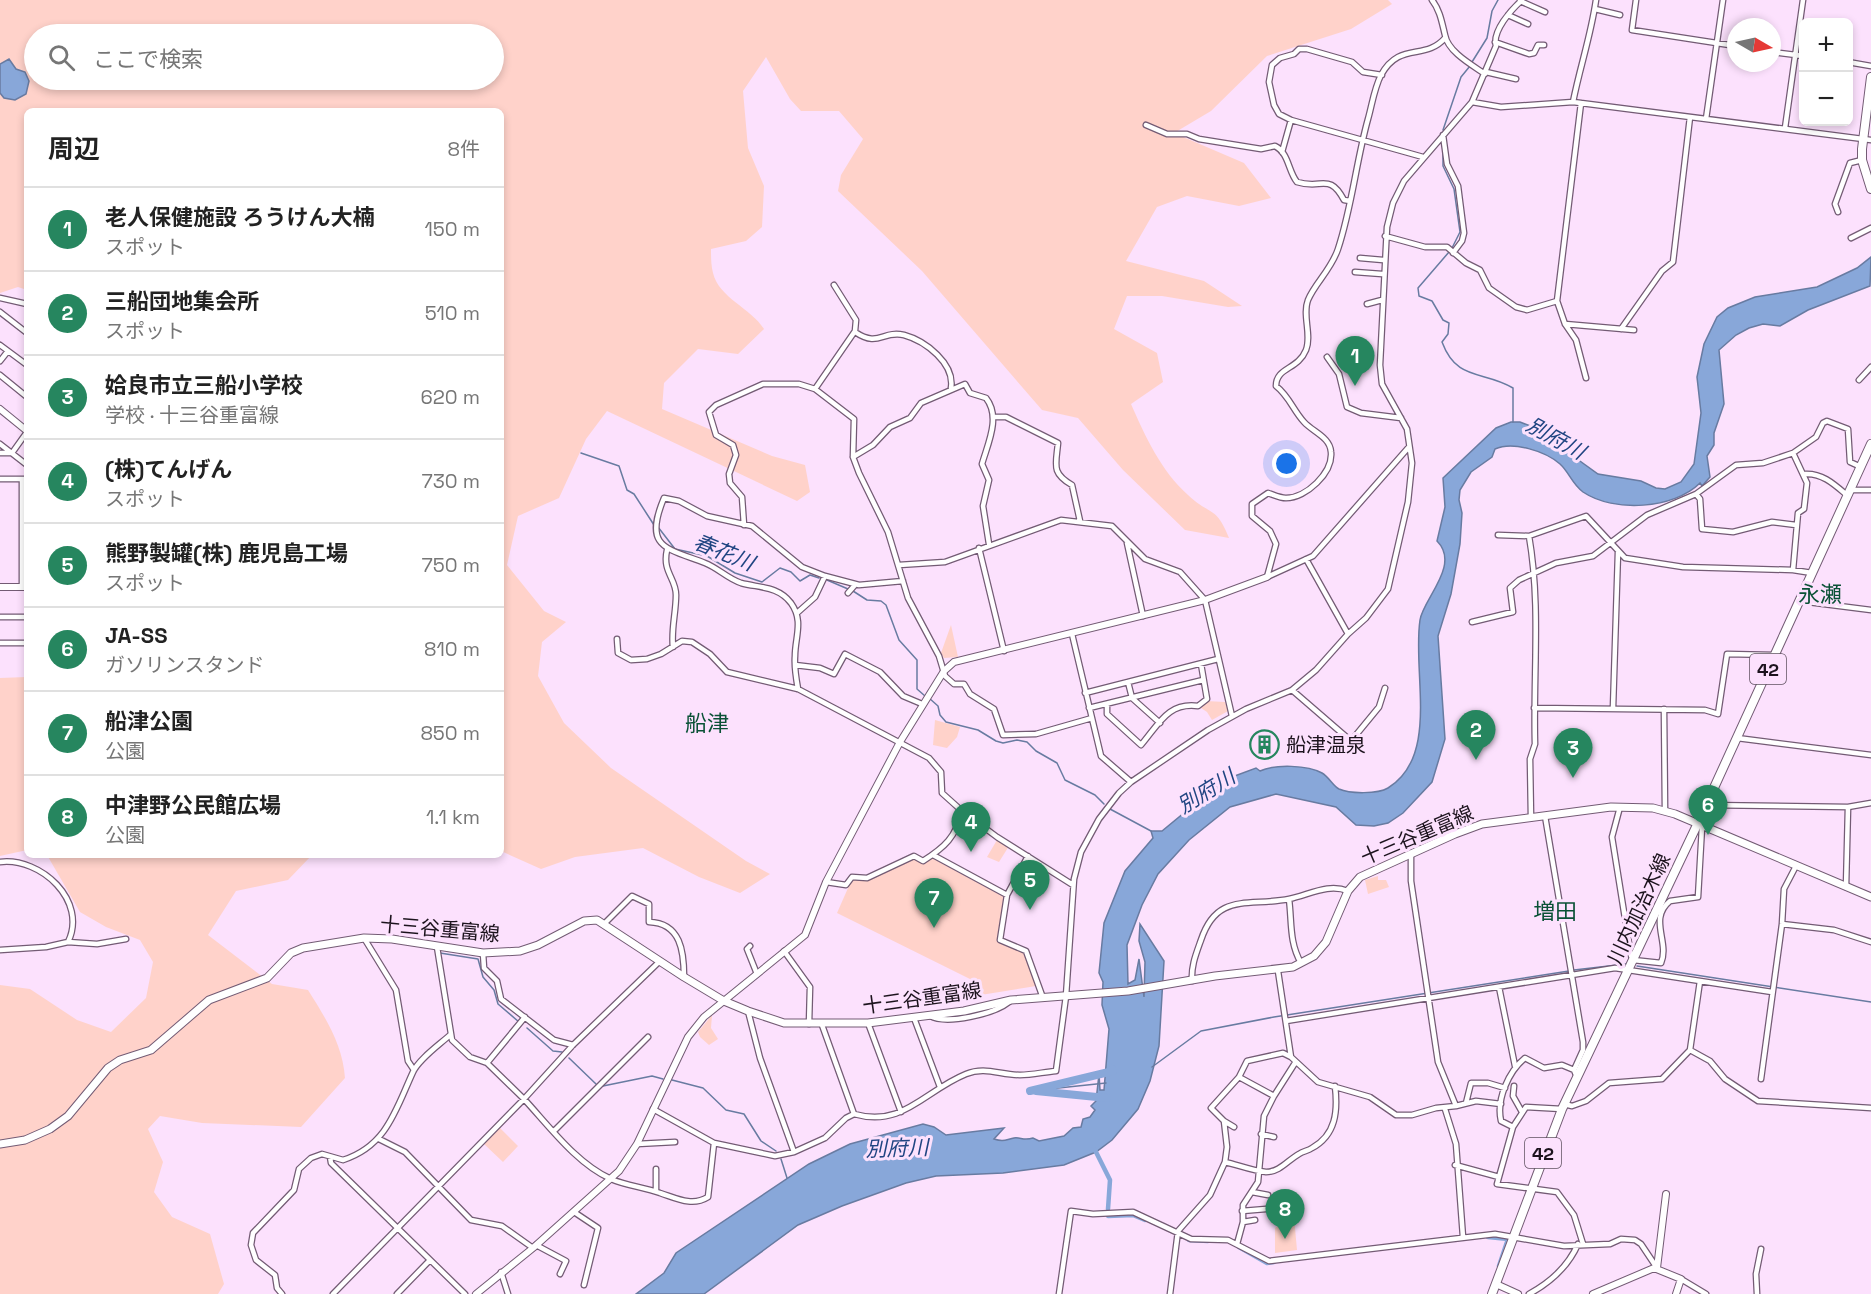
<!DOCTYPE html>
<html lang="ja">
<meta charset="utf-8">
<style>
:root{--surface:#fff;--page:#f6f6f6;--text:#222;--muted:#767676;--line:#e0e0e0;--accent:#26865f}
body{margin:0;font-family:"Space Grotesk","Noto Sans JP",sans-serif;background:var(--page);color:var(--text)}
.controls{position:absolute;right:18px;top:18px;display:grid;overflow:hidden;border-radius:9px;box-shadow:0 3px 9px #0003}
.controls button{width:54px;height:54px;display:grid;place-items:center;padding:0;border:0;border-bottom:2px solid var(--line);background:var(--surface);color:var(--text);font:30px sans-serif}
.compass{position:absolute;left:1727px;top:18px;width:54px;height:54px;border-radius:50%;background:var(--surface);box-shadow:0 3px 9px #0003;rotate:99deg}
.you{position:absolute;left:1287px;top:464px;width:21px;height:21px;margin:-15px;border:4px solid #fff;border-radius:50%;background:#1a73e8;box-shadow:0 0 0 9px #1a73e833}
.badge{display:grid;place-items:center;width:39px;height:39px;border-radius:50%;background:var(--accent);color:#fff;font-size:20px;font-weight:700}
.pin{position:absolute;translate:-50% -50px;filter:drop-shadow(0 2px 3px #0008)}
.pin::after{content:'';position:absolute;top:32px;width:21px;height:18px;background:inherit;clip-path:polygon(0 0,100% 0,50% 100%)}
.list{margin:0;padding:0;list-style:none}
h2{display:flex;justify-content:space-between;align-items:center;height:78px;margin:0;padding:0 24px;font-size:26px}
h2 small{font-size:20px;font-weight:400;color:var(--muted)}
.list li{display:grid;grid-template-columns:39px 1fr auto;gap:18px;align-items:center;box-sizing:border-box;height:84px;padding:0 24px;border-top:2px solid var(--line)}
.list b{display:block;font-size:22px;white-space:nowrap}
.list p{margin:0;font-size:20px;white-space:nowrap;color:var(--muted)}
.list em{font-size:20px;font-style:normal;color:var(--muted)}
.icon{flex:none;width:33px;height:33px;fill:none;stroke:currentColor;stroke-width:2;stroke-linecap:round;stroke-linejoin:round}
.map{position:relative;flex:none;width:1871px;height:1294px;overflow:hidden}
.search{position:absolute;background:var(--surface);box-shadow:0 3px 9px #0003;left:24px;top:24px;width:480px;height:66px;display:flex;align-items:center;gap:15px;box-sizing:border-box;padding:0 21px;border-radius:33px;color:var(--muted);font-size:22px}
.panel{position:absolute;background:var(--surface);box-shadow:0 3px 9px #0003;left:24px;top:108px;width:480px;height:750px;border-radius:9px}
.map>svg:first-child{display:block}
.green{fill:#ffd2ca;fill-rule:evenodd}
.water{fill:#88a7d9;stroke:#687ba1;stroke-width:1.5}
.lines{fill:none;stroke-linecap:round;stroke-linejoin:round}
.stream{stroke:#687ba1;stroke-width:1.5}
.canal{stroke:#88a7d9;stroke-width:4.5}
.river{stroke:#88a7d9;stroke-width:8}
.minor-casing{stroke:#735b74;stroke-width:7}
.tertiary-casing{stroke:#735b74;stroke-width:8}
.secondary-casing{stroke:#735b74;stroke-width:9}
.primary-casing{stroke:#735b74;stroke-width:10}
.minor{stroke:#fff;stroke-width:4.5}
.tertiary{stroke:#fff;stroke-width:6}
.secondary{stroke:#fff;stroke-width:7}
.primary{stroke:#fff;stroke-width:8}
.labels{text-anchor:middle;dominant-baseline:central;stroke-width:6;stroke-linejoin:round;paint-order:stroke}
.shield{fill:#fce1fd;stroke:#5f5160;stroke-width:1.5}
.shield-label{font-size:18px;font-weight:bold;fill:#1c131d}
.poi-label{font-size:20px;fill:#1c131d;stroke:#fce1fd;text-anchor:start}
.street-label{font-size:20px;fill:#1c131d;stroke:#fce1fd}
.water-label{font-size:21px;font-style:italic;fill:#204582;stroke:#fce1fd}
.quarter-label{font-size:22px;fill:#0a5136;stroke:#fce1fd}
</style>
<div class="map">
<svg width="1871" height="1294" viewBox="0 0 1871 1294">
<rect width="100%" height="100%" fill="#fce1fd"/>
<path class="green" d="M0 0H1388L1392 4 1351 29 1267 56 1211 111 1174 133 1244 163 1271 198 1239 206 1187 196 1157 207 1126 261 1204 281 1242 306 1228 307 1162 296H1127L1114 329 1157 353 1163 382 1131 404C1145 436 1161 471 1188 495 1210 516 1216 505 1229 538L1185 530 1123 470 1078 418 1042 410 922 271 838 191 841 175 863 139 839 111H801L790 99 766 57 743 91 748 148 764 186 762 227 746 241 711 249C711 257 711 265 713 273 719 298 751 308 764 329L738 354 698 349 664 383 662 409 772 456 805 465 810 492 797 501 607 411 586 439 559 498 518 516 507 565 544 611 566 622 542 642 538 676 564 723 611 768 746 861 770 874 740 893 699 877 643 848 575 857 541 869 501 851V111H27V290L18 287 0 293ZM34 34H494V80H34Z
M951 625 958 657 944 658 941 653Z
M27 677V850L0 856V678Z
M1206 701 1225 702 1228 711 1212 720 1207 712 1201 708Z
M935 720 960 727 957 737 947 748 933 745Z
M997 840 1009 846 999 862 987 857Z
M47 855H312L288 880 236 891 208 935 272 984 308 990C325 1017 343 1045 345 1078L301 1127 202 1123 160 1116 148 1129 163 1162 154 1192 172 1217 210 1234 224 1284 218 1294H0V985L30 989 77 1020 111 1032 146 998 153 962 140 940 106 927 80 912Z
M914 857 924 863 932 858 1006 898 998 941 1024 952 1036 986 962 998 972 980 837 913 852 879H868Z
M1378 876V880H1386L1389 887 1368 894 1365 880Z
M712 1015 711 1028 718 1039 709 1045 700 1037 698 1032Z
M500 1128 518 1146 503 1162 484 1144Z
M1294 1217 1297 1250 1275 1253V1228Z"/>
<path class="water" d="M9 59 16 69 25 72 29 81 26 94 15 100 4 98 0 93V64Z
M1871 257 1870 286 1808 310 1780 326 1763 324 1749 328 1736 335 1719 350 1724 404 1714 433V445L1707 456 1710 477 1702 486 1700 483C1674 509 1614 513 1583 492 1572 484 1569 472 1560 464 1545 451 1513 441 1495 449L1492 457 1471 472 1460 490 1459 500 1462 513 1460 544 1451 594 1438 636 1445 739 1432 782 1403 813 1388 823 1374 826 1356 825 1336 807 1276 794 1230 807 1189 840 1158 874 1142 905 1127 945 1128 984 1135 980 1139 959 1144 997 1145 962 1139 941 1140 924 1164 961 1159 1046 1150 1081 1138 1109 1112 1140 1096 1152 1064 1165 1003 1173 936 1176 906 1183 842 1206 798 1225 704 1294H636L664 1273 676 1253 809 1164 850 1144 923 1124 934 1127 946 1135 1004 1128 994 1139C1003 1142 1005 1140 1014 1138 1021 1137 1023 1141 1033 1138L1039 1141 1064 1136 1073 1128 1081 1127 1083 1119 1090 1117 1095 1110 1091 1106 1096 1101 1099 1074 1100 1090H1104L1109 1029 1102 1005 1103 982 1099 973 1104 923 1125 871 1153 838 1151 831H1162L1224 780 1256 768 1260 771C1275 764 1308 765 1322 773 1329 777 1333 786 1339 789 1350 794 1378 794 1388 788 1440 756 1412 672 1420 620 1423 599 1461 565 1437 541L1445 507 1443 478 1496 428 1511 422H1520L1538 429 1549 439 1558 440 1573 456 1598 474 1641 481 1656 488 1665 489 1681 482 1694 464 1701 413 1697 377 1704 344 1717 317 1728 308 1755 297 1817 287 1857 268Z"/>
<g class="lines">
<path class="stream" d="M1472 62 1487 38 1492 11 1498 0
M1443 130 1461 77 1470 66
M1443 153V166L1454 189 1460 232 1452 248
M1449 252 1418 288 1419 296 1432 301 1443 320 1449 323 1448 334 1442 342C1457 382 1483 370 1513 388V422
M581 453 619 466 627 490 634 494 654 525
M658 527 675 549 707 556 735 573 762 582 780 568 791 572 800 581 810 575 819 578
M827 580 848 589
M853 591 867 600 881 601 886 605 899 640 917 660V689L925 696
M929 698 938 706 940 715 946 722 978 730 996 741 1003 743 1017 740 1027 742 1036 751 1057 763 1065 780 1095 795 1104 804
M1110 809 1151 831
M440 953 478 959 483 977 494 990 498 1004 519 1022
M1637 966 1871 1002
M1574 970 1626 964
M527 1028 553 1051 562 1052
M569 1058 596 1084
M1152 1067 1201 1031 1274 1017 1569 971
M672 1080 703 1088 726 1110 744 1114 761 1141 776 1151
M603 1086 652 1076 663 1079
M1030 1091 1106 1083
M781 1159 787 1178"/>
<path class="canal" d="M1092 1150H1095L1110 1180 1108 1209
M1108 1216 1133 1215 1145 1220
M1488 1237 1508 1239 1499 1266
M1189 1240 1208 1241
M1239 1247 1267 1263 1274 1262"/>
<path class="river" d="M1030 1091 1113 1071 1112 1069
M1036 1091 1107 1098"/>
<defs>
<path id="minor" d="M1432 0C1440 10 1442 23 1445 35 1448 52 1472 65 1485 74
M1636 0 1632 30 1736 46
M1520 1 1545 12
M1595 9 1620 15
M1508 15 1528 24
M1495 42 1529 54 1534 53 1538 45H1544
M1772 52 1804 56
M1848 62 1871 66
M1486 72 1516 79
M1382 75 1363 72 1352 62 1307 49H1299L1294 54 1280 58 1272 65 1269 82 1274 105 1279 114 1291 120 1423 157
M1472 102 1501 107 1573 102 1871 140
M1573 102C1580 67 1591 35 1596 0
M1581 103 1557 301 1565 324 1576 340 1586 378
M1706 119 1723 0
M1146 125 1167 134H1187L1199 139 1261 149 1275 146C1289 153 1288 171 1297 182 1322 190 1329 172 1344 200L1350 201
M1785 128 1803 0
M1443 135 1447 164 1458 186 1464 233 1462 241 1453 253
M1282 152 1291 120
M1838 212 1835 204 1850 163 1862 160
M1385 236 1425 247H1447L1466 263 1480 270 1489 288 1516 307 1527 310 1557 301
M1851 238 1871 228
M1360 258 1383 260
M1355 272 1382 274
M0 298 27 304
M1367 304 1382 300
M0 312 27 333
M1565 324 1634 330
M1621 329 1662 271 1673 262 1690 117
M855 332C879 348 882 330 904 335 926 341 955 364 951 388
M0 345 27 365
M1327 357 1339 374 1347 407 1361 413 1401 418
M0 361 8 351
M0 375 27 397
M1859 380 1871 367
M815 389 855 331 856 320 834 285
M993 417H1006L1058 443C1056 465 1051 473 1072 485L1080 521
M0 444 27 465
M0 453H12
M12 453 27 432
M1793 453 1816 437 1823 423 1827 421 1848 429 1850 462 1861 467
M853 457 873 445 890 427 910 418 921 403 965 384 970 393 986 398C1001 417 988 443 982 464L989 480 983 506 989 544
M1805 474C1823 473 1835 485 1848 496
M0 479H27
M1850 490H1871
M1696 494 1700 499 1702 529 1733 532 1772 522 1796 525
M744 525 742 497 730 483 729 474 736 455 733 445 716 435 709 412 716 405 763 384H799L815 389 854 419 853 457 859 473 888 532 908 598 939 656 945 676 954 684H964L970 694 994 709 1003 735 1036 734 1092 718
M1498 535 1529 536
M1127 543 1143 616
M979 548 1004 651
M667 550C662 572 676 578 676 595 676 613 671 629 673 647
M1306 559 1348 634
M899 565 945 562 1061 520 1112 526 1145 559 1180 572 1205 600 1232 716
M1267 577 1276 544 1270 531 1252 516V504L1268 493C1274 495 1280 498 1286 498 1306 498 1333 473 1331 452 1330 437 1313 432 1304 422 1293 410 1289 396 1276 386 1276 367 1298 370 1306 350 1312 335 1302 315 1308 300 1315 283 1331 270 1338 249 1352 207 1356 162 1368 119 1372 105 1374 89 1381 75 1400 41 1425 61 1445 38
M1267 577 1313 556 1408 448
M22 587V479
M848 593 855 585
M1800 601 1871 610
M797 613 815 597 825 576
M0 617H27
M1472 622 1513 612 1510 588 1519 580 1556 563 1593 556 1647 515 1696 494 1736 465 1763 463 1793 453 1807 483 1804 509 1798 513 1793 570
M1072 634 1101 756 1131 782
M617 639 618 653 631 660 647 659 661 654 682 641 692 642 710 654 727 672 798 689 929 758 941 772 942 793 962 811 997 837 1073 885
M0 643H27
M795 665 820 668 834 674 845 654 880 672 903 696 922 704
M1128 682 1132 698 1160 723
M798 689C796 678 794 667 795 656 795 637 804 621 791 603 778 586 760 588 741 583 728 579 718 568 705 563 666 548 643 548 664 498L679 501 707 516 752 526 802 567 825 576 859 585 903 581
M1292 690 1351 741 1379 707 1385 688
M1085 693 1218 659
M1107 704V714L1141 745C1159 724 1168 702 1198 706L1207 699 1201 664
M1089 708 1203 680
M1534 708 1705 710 1718 714 1727 654 1774 655
M1613 708 1618 552
M1664 709 1665 811
M1737 738 1871 755
M1705 805 1848 807 1871 803
M1620 807 1612 837 1631 956 1634 958
M1545 816 1583 1042V1050L1574 1070 1577 1077
M1531 818 1530 759 1535 744C1533 674 1541 605 1529 536L1586 516 1625 558 1683 567 1793 570 1812 573
M933 855 1007 895
M1028 856 1007 895 1000 940 1026 951 1043 998
M0 862C41 857 88 901 68 942L46 947 0 950
M826 882 846 885 852 877 867 878 914 856 923 861C945 847 956 837 962 811
M1846 887 1848 807
M1289 899C1292 922 1289 942 1301 963
M605 923 632 896 649 904V922C681 923 684 952 684 977
M1782 924 1834 930 1871 942
M364 938 396 990 408 1061 414 1070
M68 942 97 944 126 939
M750 946 747 949 757 974
M437 947 452 1040 470 1057 487 1063 524 1099 573 1045 660 961
M784 951 810 987 809 1024
M483 953 484 968 497 981 501 999 554 1040 573 1045
M1633 960 1661 963C1670 942 1648 919 1670 901L1698 897 1702 827
M1278 971 1291 1057 1318 1082 1370 1097 1396 1115H1412L1436 1108 1456 1106 1438 1062 1411 881V853
M1192 981C1191 966 1196 954 1201 940 1217 892 1248 907 1289 899 1309 895 1328 883 1348 891
M1499 987 1515 1066
M748 1011 760 1058 794 1152
M930 1016C947 1025 994 1014 1009 1002
M914 1018 940 1087
M1286 1021 1615 968 1772 992
M868 1023 901 1112
M822 1025 854 1114
M1690 1050 1700 981
M1291 1057 1283 1053 1247 1061 1239 1077 1211 1108 1224 1121 1227 1147 1225 1162C1238 1165 1253 1171 1266 1172 1280 1172 1288 1160 1299 1154 1303 1151 1308 1151 1312 1148 1336 1135 1338 1111 1335 1086
M487 1063 525 1017
M1239 1077 1274 1096 1295 1063
M1761 1079 1782 924 1784 889 1796 866
M1514 1086 1513 1096 1522 1112
M1466 1103 1471 1083H1488L1505 1088
M1564 1104 1572 1106 1586 1101 1609 1083 1662 1079 1690 1050 1710 1061 1725 1079 1758 1101 1871 1108
M1456 1106 1476 1101 1501 1104
M653 1109 714 1143
M1445 1109 1456 1144 1463 1237
M1562 1109 1526 1107 1513 1127 1497 1184 1557 1192 1574 1215 1583 1244
M1224 1121 1234 1127
M1513 1127 1501 1121C1496 1099 1509 1071 1525 1058L1544 1068 1562 1065 1574 1070
M554 1131 648 1037
M1261 1134 1274 1137
M379 1139 405 1152 471 1220 502 1226 533 1248
M637 1144 675 1142
M330 1157 331 1163 465 1294
M1455 1165 1499 1177
M656 1169V1191
M1252 1192 1268 1195
M1242 1211 1266 1209
M574 1212 598 1228 584 1285
M1243 1222 1255 1220
M1237 1244 1243 1222V1205L1258 1182 1264 1116 1274 1096
M536 1245 566 1261 560 1274
M501 1272 508 1294
M1681 1279 1706 1294
M282 1294 277 1288 275 1275 256 1260 251 1245 253 1233 294 1190 299 1169 311 1158 322 1154 343 1160C387 1146 396 1109 413 1072 419 1059 439 1045 450 1035
M333 1294 524 1099C549 1126 577 1164 611 1179 627 1186 644 1187 660 1193 676 1198 692 1207 708 1197L714 1143 775 1156 794 1152 825 1138 846 1118 854 1114C903 1128 924 1091 966 1074 985 1066 1000 1075 1020 1075 1032 1075 1044 1072 1056 1071L1066 996 1074 879 1081 852 1099 819 1119 793 1131 782 1208 730 1246 709 1292 690 1316 670 1348 634 1366 618 1388 589 1408 502 1412 463 1407 429 1382 384 1380 365 1387 227 1393 203 1404 181 1472 102 1496 46C1492 31 1511 10 1522 0
M397 1294 430 1260
M1059 1294 1071 1211 1093 1214 1133 1212 1191 1239 1228 1240 1269 1261 1495 1234 1564 1246 1610 1244 1621 1239 1635 1240 1641 1244 1657 1268
M1170 1294 1178 1231 1210 1195 1225 1162
M1529 1294C1551 1282 1568 1267 1578 1244
M1757 1294 1756 1274 1761 1249"/>
<path id="tertiary" d="M0 409 27 431
M0 587H27
M1657 1268 1666 1194
M1496 1284 1518 1294
M476 1294 533 1248 619 1171 637 1144 688 1037 704 1017 805 935 826 882 900 742 944 671 954 662 1205 600 1267 577
M1593 1294 1654 1268 1681 1279 1676 1294"/>
<path id="secondary" d="M0 1144 25 1140 50 1129 68 1116 108 1068 120 1060 151 1050 209 1000 267 978 291 953 303 948 364 938 392 939 483 953 520 951 538 945 584 921 597 920 684 977 724 1001 748 1011 784 1023H868L964 1011 1011 1000 1128 991 1215 976 1293 967 1314 956 1326 942 1348 891 1360 877 1455 834 1482 824 1611 807 1653 808 1675 814 1871 897"/>
<path id="primary" d="M1871 77 1862 149V160L1871 189
M1492 1294 1562 1109 1697 825 1871 444"/>
</defs>
<use href="#minor" class="minor-casing"/>
<use href="#tertiary" class="tertiary-casing"/>
<use href="#secondary" class="secondary-casing"/>
<use href="#primary" class="primary-casing"/>
<use href="#minor" class="minor"/>
<use href="#tertiary" class="tertiary"/>
<use href="#secondary" class="secondary"/>
<use href="#primary" class="primary"/>
</g>
<defs>
<symbol id="building-ring" viewBox="-11 -11 22 22"><circle r="9.5" fill="#fce1fd" stroke="#26865f" stroke-width="1.5"/><path d="M-4-6H4V6H1V3H-1V6H-4ZM-2.5-4.3h1.7v1.8h-1.7ZM.8-4.3h1.7v1.8H.8ZM-2.5-1h1.7V.8h-1.7ZM.8-1h1.7V.8H.8Z" fill="#26865f"/></symbol>
</defs>
<g fill-rule="evenodd">
<use href="#building-ring" x="1248" y="728" width="33" height="33"/>
</g>
<g class="labels">
<g class="shield">
<rect x="1750" y="654" width="36" height="30" rx="4.5"/>
<rect x="1525" y="1138" width="36" height="30" rx="4.5"/>
</g>
<g class="shield-label">
<text x="1768" y="669">42</text>
<text x="1543" y="1153">42</text>
</g>
<g class="poi-label">
<text x="1286" y="745">船津温泉</text>
</g>
<g class="street-label">
<text transform="translate(1417 835) rotate(-23)">十三谷重富線</text>
<text transform="translate(1639 909) rotate(-65)">川内加治木線</text>
<text transform="translate(440 929) rotate(5)">十三谷重富線</text>
<text transform="translate(922 998) rotate(-8)">十三谷重富線</text>
</g>
<g class="water-label">
<text transform="translate(1556 438) rotate(29)">別府川</text>
<text transform="translate(724 552) rotate(22)">春花川</text>
<text transform="translate(1206 791) rotate(-32)">別府川</text>
<text transform="translate(897 1148) rotate(-2)">別府川</text>
</g>
<g class="quarter-label">
<text x="1820" y="594">永瀬</text>
<text x="707" y="723">船津</text>
<text x="1555" y="911">増田</text>
</g>
</g>
</svg>
<div class="controls">
<button>+</button>
<button>−</button>
</div>
<svg class="compass" viewBox="-18 -18 36 36"><path d="M0-13l5 13h-10z" fill="#e53935"/><path d="M0 13l5-13h-10z" fill="#767676"/></svg>
<div class="you"></div>
<div class="pin badge" style="left:1355px;top:386px">1</div>
<div class="pin badge" style="left:1476px;top:760px">2</div>
<div class="pin badge" style="left:1573px;top:778px">3</div>
<div class="pin badge" style="left:971px;top:852px">4</div>
<div class="pin badge" style="left:1030px;top:910px">5</div>
<div class="pin badge" style="left:1708px;top:835px">6</div>
<div class="pin badge" style="left:934px;top:928px">7</div>
<div class="pin badge" style="left:1285px;top:1239px">8</div>
<div class="search"><svg class="icon" aria-label="search" viewBox="0 0 24 24"><circle cx="10" cy="10" r="6"/><path d="M15 15l6 6"/></svg>ここで検索</div>
<section class="panel">
<h2>周辺<small>8件</small></h2>
<ul class="list">
<li><span class="badge">1</span><div><b>老人保健施設 ろうけん大楠</b><p>スポット</p></div><em>150 m</em></li>
<li><span class="badge">2</span><div><b>三船団地集会所</b><p>スポット</p></div><em>510 m</em></li>
<li><span class="badge">3</span><div><b>姶良市立三船小学校</b><p>学校 · 十三谷重富線</p></div><em>620 m</em></li>
<li><span class="badge">4</span><div><b>(株)てんげん</b><p>スポット</p></div><em>730 m</em></li>
<li><span class="badge">5</span><div><b>熊野製罐(株) 鹿児島工場</b><p>スポット</p></div><em>750 m</em></li>
<li><span class="badge">6</span><div><b>JA-SS</b><p>ガソリンスタンド</p></div><em>810 m</em></li>
<li><span class="badge">7</span><div><b>船津公園</b><p>公園</p></div><em>850 m</em></li>
<li><span class="badge">8</span><div><b>中津野公民館広場</b><p>公園</p></div><em>1.1 km</em></li>
</ul>
</section>
</div>
